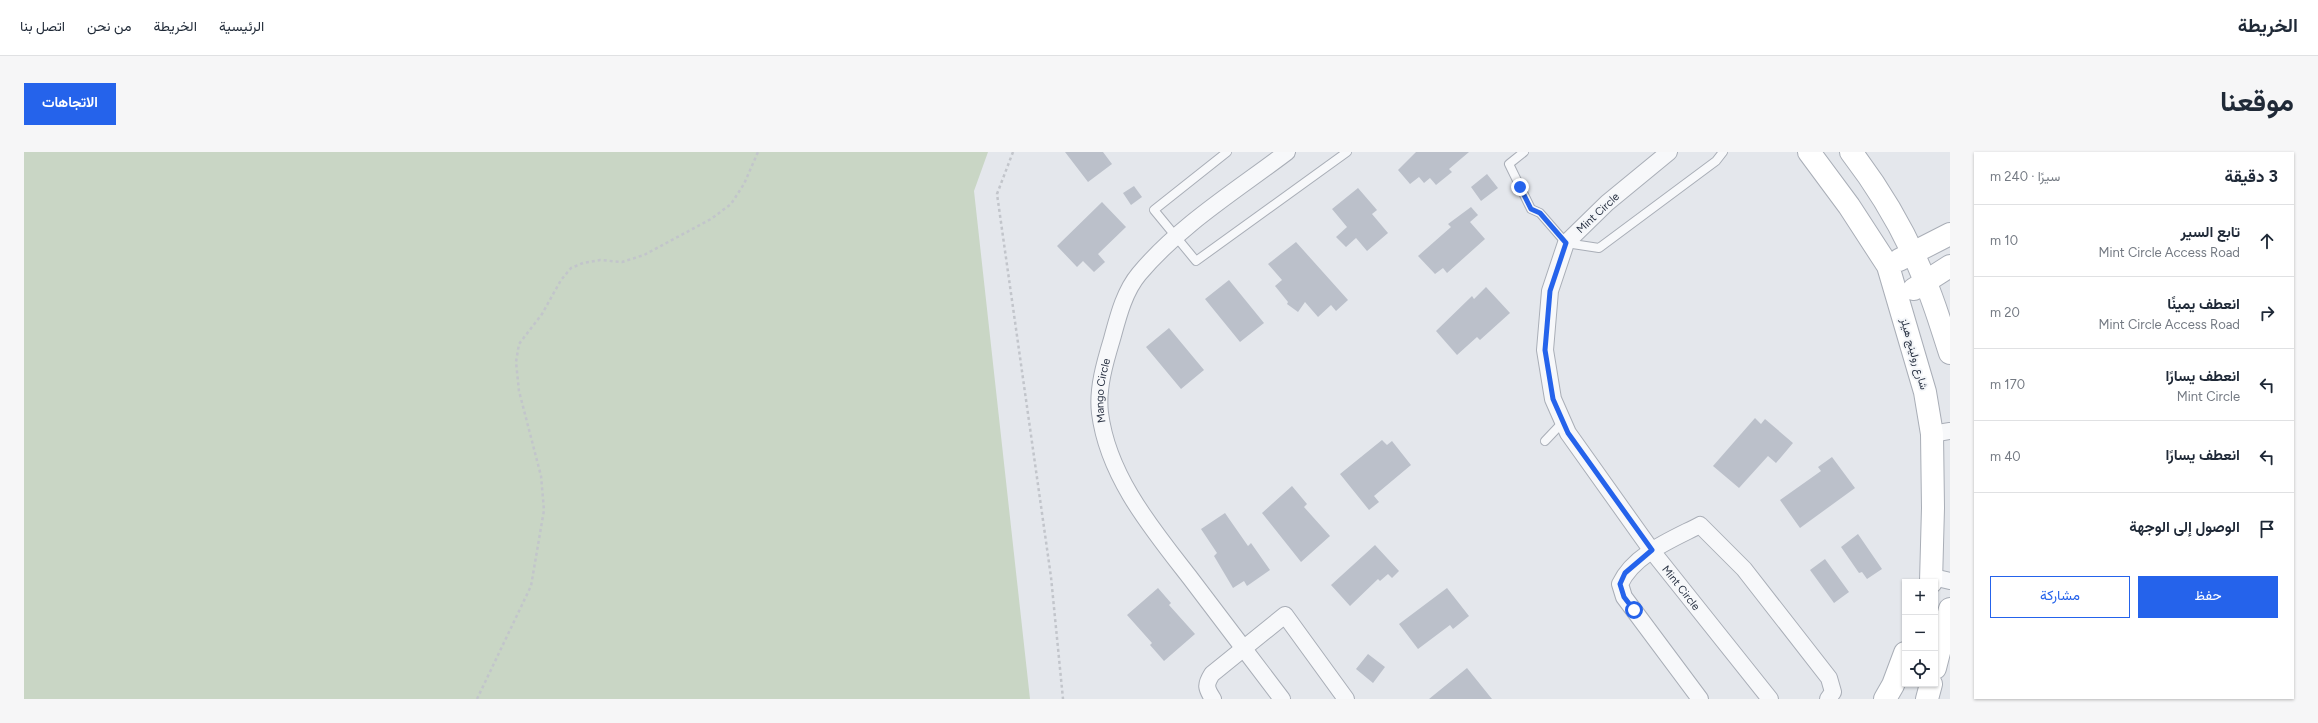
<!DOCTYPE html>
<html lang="ar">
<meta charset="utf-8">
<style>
:root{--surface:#fff;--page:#f6f6f7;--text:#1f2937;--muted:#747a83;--line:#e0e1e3;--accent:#2563eb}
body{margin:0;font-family:Figtree,Vazirmatn,sans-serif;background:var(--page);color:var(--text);direction:rtl}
.controls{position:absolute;right:12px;bottom:12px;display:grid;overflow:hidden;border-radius:0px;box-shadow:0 1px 3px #0004}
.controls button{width:36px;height:36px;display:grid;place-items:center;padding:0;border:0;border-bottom:1px solid var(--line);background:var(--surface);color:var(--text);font:20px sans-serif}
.stop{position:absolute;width:12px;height:12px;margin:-9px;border:3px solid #2563eb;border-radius:50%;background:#fff}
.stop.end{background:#2563eb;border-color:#fff;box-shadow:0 1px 4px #0008}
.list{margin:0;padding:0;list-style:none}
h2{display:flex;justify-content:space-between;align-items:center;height:52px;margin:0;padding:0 16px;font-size:17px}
h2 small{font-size:13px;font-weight:400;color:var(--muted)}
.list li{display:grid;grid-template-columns:26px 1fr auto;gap:12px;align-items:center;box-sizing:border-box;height:72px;padding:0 16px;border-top:1px solid var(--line)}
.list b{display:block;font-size:15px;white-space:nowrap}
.list p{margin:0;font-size:13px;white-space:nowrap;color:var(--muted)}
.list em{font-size:13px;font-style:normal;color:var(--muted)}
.actions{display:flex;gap:8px;padding:12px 16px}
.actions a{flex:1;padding:9px 0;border:1px solid var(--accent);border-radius:0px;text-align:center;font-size:14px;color:var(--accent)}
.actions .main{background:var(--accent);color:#fff}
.icon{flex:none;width:22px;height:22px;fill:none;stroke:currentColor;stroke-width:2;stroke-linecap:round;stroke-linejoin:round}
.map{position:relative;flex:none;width:1926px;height:547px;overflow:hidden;direction:ltr;border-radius:0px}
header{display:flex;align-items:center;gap:24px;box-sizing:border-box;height:56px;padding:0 20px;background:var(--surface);border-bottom:1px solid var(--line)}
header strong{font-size:19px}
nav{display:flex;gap:22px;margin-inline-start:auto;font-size:14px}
.intro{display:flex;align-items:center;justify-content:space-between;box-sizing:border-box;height:96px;padding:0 24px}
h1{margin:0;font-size:28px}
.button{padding:10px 18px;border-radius:0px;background:var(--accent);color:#fff;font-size:14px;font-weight:700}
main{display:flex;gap:24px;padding:0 24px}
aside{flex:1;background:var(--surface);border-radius:0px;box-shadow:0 1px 3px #0004}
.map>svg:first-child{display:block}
.green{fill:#c9d6c5}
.building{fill:#bbc0ca}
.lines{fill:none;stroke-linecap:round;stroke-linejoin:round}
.lane-casing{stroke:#a9aeb7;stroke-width:10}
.street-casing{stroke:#a9aeb7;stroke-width:18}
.secondary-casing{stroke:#a9aeb7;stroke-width:24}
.path{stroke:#c2c5cb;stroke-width:2.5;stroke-dasharray:3 3;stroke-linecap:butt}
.lane{stroke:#f7f8fa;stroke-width:8}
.street{stroke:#f7f8fa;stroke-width:16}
.secondary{stroke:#fff;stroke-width:22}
.route{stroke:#2563eb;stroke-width:5}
.labels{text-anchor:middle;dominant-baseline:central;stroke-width:4;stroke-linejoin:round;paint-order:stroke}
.street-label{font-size:11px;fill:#2b3445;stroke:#f4f6f9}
</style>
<header>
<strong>الخريطة</strong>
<nav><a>الرئيسية</a><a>الخريطة</a><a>من نحن</a><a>اتصل بنا</a></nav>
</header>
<div class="intro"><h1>موقعنا</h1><a class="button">الاتجاهات</a></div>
<main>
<aside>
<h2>3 دقيقة<small>سيرًا · 240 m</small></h2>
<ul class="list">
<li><svg class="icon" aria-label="ahead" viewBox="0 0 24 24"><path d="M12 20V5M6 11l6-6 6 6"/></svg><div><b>تابع السير</b><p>Mint Circle Access Road</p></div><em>10 m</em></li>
<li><svg class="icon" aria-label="right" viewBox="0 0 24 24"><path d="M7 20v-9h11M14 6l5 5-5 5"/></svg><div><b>انعطف يمينًا</b><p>Mint Circle Access Road</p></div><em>20 m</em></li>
<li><svg class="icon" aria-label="left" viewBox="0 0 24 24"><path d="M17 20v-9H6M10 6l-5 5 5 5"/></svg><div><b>انعطف يسارًا</b><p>Mint Circle</p></div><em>170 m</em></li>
<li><svg class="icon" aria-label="left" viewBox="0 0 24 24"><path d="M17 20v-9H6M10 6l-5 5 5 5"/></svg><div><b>انعطف يسارًا</b></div><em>40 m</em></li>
<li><svg class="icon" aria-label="arrive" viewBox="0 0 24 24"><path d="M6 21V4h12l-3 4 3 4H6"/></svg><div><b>الوصول إلى الوجهة</b></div></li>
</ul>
<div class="actions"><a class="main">حفظ</a><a>مشاركة</a></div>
</aside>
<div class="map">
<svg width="1926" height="547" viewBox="0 0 1926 547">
<rect width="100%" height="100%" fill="#e4e7ec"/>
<path class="green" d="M0 0H964L950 39 1006 547H0Z"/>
<path class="building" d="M1041 0H1079L1088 12 1064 30Z
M1392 0H1445L1425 17 1428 20 1412 33 1406 26 1400 31 1395 25 1386 32 1374 18Z
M1463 22 1474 36 1457 49 1447 35Z
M1110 34 1118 45 1107 53 1099 41Z
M1334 36 1353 58 1348 62 1364 81 1343 99 1332 86 1322 95 1312 85 1323 75 1308 57Z
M1078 50 1102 75 1074 102 1081 110 1070 120 1059 109 1053 115 1033 94Z
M1447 55 1454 63 1446 70 1461 87 1423 121 1419 116 1411 122 1394 104 1427 75 1424 72Z
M1272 90 1324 148 1312 159 1307 153 1294 165 1281 150 1274 160 1263 152 1264 150 1251 134 1258 128 1244 112Z
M1205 128 1240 171 1216 190 1181 147Z
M1462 135 1486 161 1456 188 1453 185 1433 203 1412 179 1448 144 1450 147Z
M1145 176 1180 218 1157 237 1122 195Z
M1731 266 1737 272 1741 267 1769 291 1752 311 1744 304 1715 336 1689 314Z
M1358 288 1363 293 1368 289 1387 313 1350 344 1355 350 1345 358 1316 322Z
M1808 305 1831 336 1776 376 1756 348 1797 319 1794 315Z
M1268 334 1283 352 1280 355 1306 384 1277 410 1238 361Z
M1201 361 1224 394 1227 391 1246 418 1223 434 1220 429 1209 436 1190 404 1193 401 1177 377Z
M1834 382 1858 417 1843 427 1838 420 1835 421 1817 395Z
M1351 393 1375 419 1368 426 1364 422 1356 429 1354 427 1326 454 1307 433Z
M1801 407 1825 440 1810 451 1786 418Z
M1134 436 1147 451 1145 453 1171 482 1140 509 1126 493 1128 491 1103 463Z
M1423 436 1445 464 1429 477 1426 473 1394 497 1375 472Z
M1344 502 1361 515 1349 531 1332 517Z
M1443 516 1468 547H1405Z"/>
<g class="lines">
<defs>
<path id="lane" d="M1203 0 1130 58 1172 109 1323 0
M1500 0 1485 12 1507 57 1516 61 1542 91 1575 96 1692 9 1699 0
M1521 289 1539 270"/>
<g id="street">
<path id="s1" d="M1645 0 1583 51 1542 91 1526 139 1521 198 1529 247 1544 281 1628 399 1746 547"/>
<path d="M1908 282 1926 279"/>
<path d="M1909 425 1926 429"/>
<path d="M1189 547C1182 536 1181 533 1188 522L1261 463 1322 547"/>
<path id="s2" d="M1258 547C1228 507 1197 467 1167 427 1129 378 1084 325 1076 261 1073 237 1081 210 1088 187 1094 165 1100 140 1115 122 1156 73 1213 38 1263 0"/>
<path d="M1676 547 1600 445 1596 432C1610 402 1649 387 1676 373L1720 417 1805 526 1809 540 1804 547"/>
</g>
<path id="secondary" d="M1785 0 1825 54 1864 114 1901 240 1908 282 1909 356 1907 430
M1827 0C1857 39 1883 84 1901 129 1911 152 1918 177 1926 201
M1875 108 1926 82
M1890 137 1926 114
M1911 516 1926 457
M1861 547 1869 533 1881 501
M1903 547 1907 532"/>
</defs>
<use href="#lane" class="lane-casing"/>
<use href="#street" class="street-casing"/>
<use href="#secondary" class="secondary-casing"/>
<path class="path" d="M989 0 973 42 1027 425 1039 547
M453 547 507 434 520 358 517 324 495 239 492 210 495 192 518 162 537 128 547 116 559 111 576 108 598 110 620 103 687 67 707 52 720 32 734 0"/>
<use href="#lane" class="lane"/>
<use href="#street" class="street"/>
<use href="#secondary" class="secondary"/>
</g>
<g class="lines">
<path class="route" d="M1496 35 1507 57 1516 61 1542 91 1526 139 1521 198 1529 247 1544 281 1628 398 1601 421 1596 432 1600 445 1610 458"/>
</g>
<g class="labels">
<g class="street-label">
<text transform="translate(1574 61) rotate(-43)">Mint Circle</text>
<text transform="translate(1890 202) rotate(74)">شارع رولينج هيلز</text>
<text stroke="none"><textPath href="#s2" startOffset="365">Mango Circle</textPath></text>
<text stroke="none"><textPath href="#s1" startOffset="526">Mint Circle</textPath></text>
</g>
</g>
</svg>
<div class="controls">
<button>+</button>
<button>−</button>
<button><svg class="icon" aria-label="locate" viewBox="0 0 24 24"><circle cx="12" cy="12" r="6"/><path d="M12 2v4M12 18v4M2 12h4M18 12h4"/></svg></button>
</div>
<div class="stop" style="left:1610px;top:458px"></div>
<div class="stop end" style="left:1496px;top:35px"></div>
</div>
</main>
